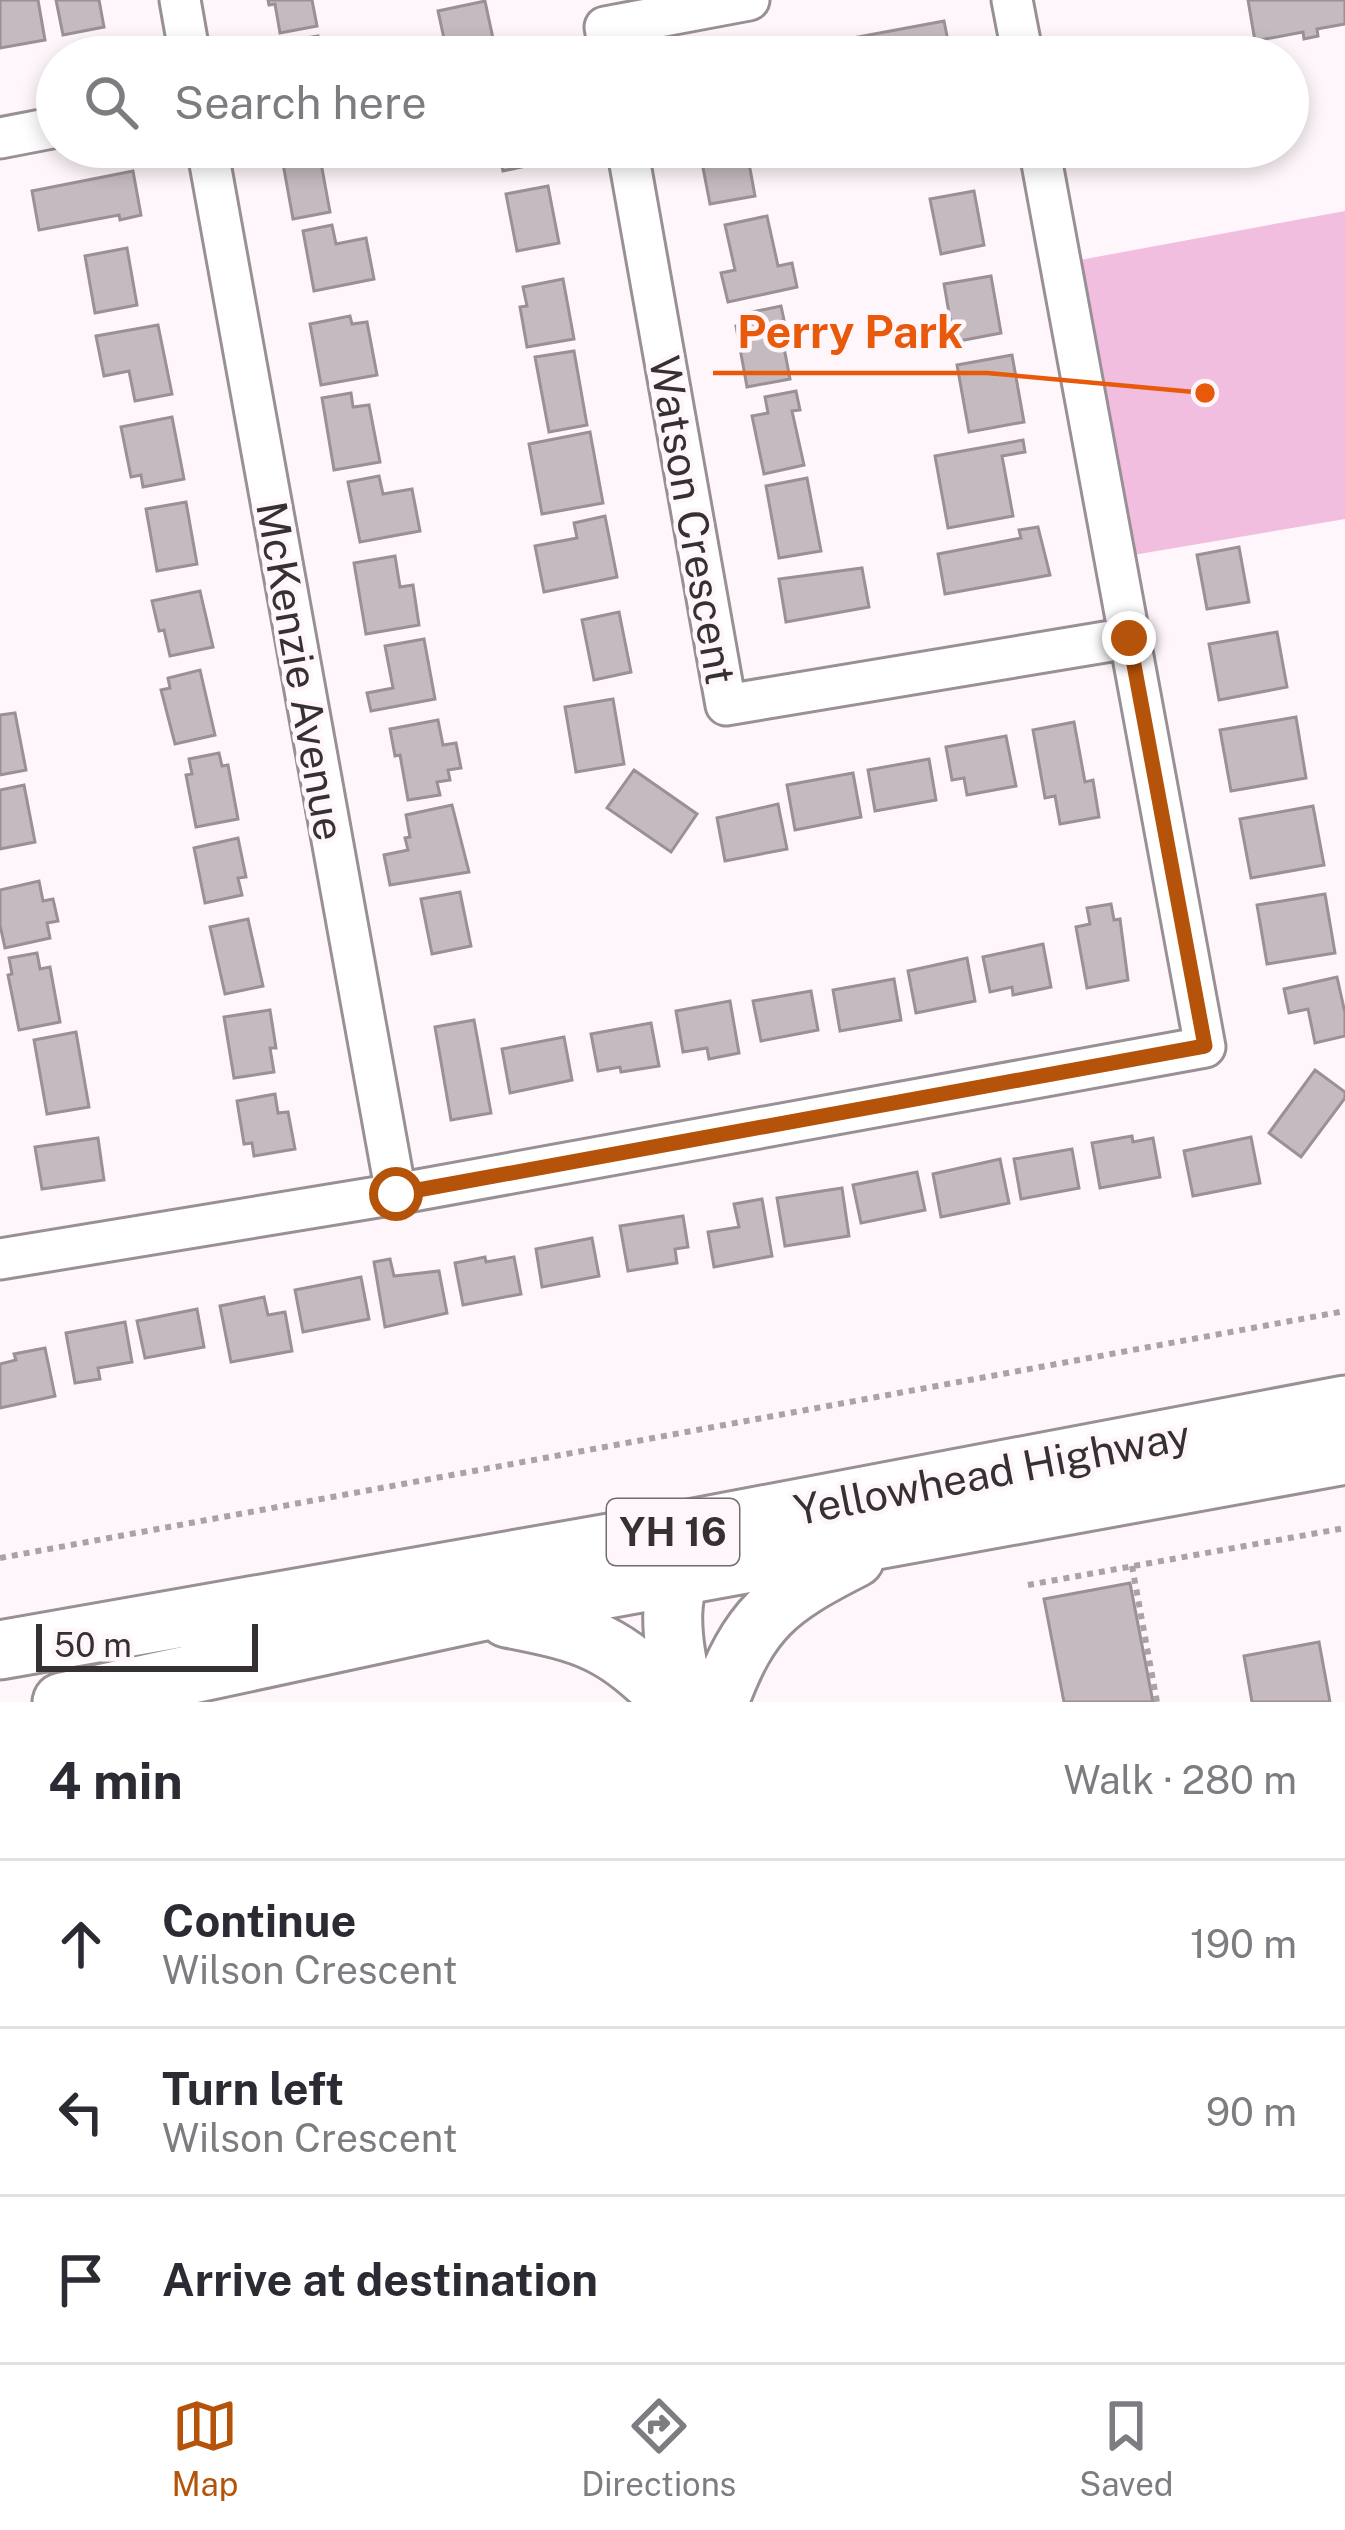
<!DOCTYPE html>
<meta charset="utf-8">
<style>
:root{--surface:#fff;--page:#f7f7f7;--text:#2b2b33;--muted:#7c7c81;--line:#e1e1e2;--accent:#b45309}
body{margin:0;font-family:"Public Sans",sans-serif;background:var(--page);color:var(--text)}
.scale{position:absolute;left:36px;bottom:30px;width:222px;box-sizing:border-box;padding-left:12px;border:6px solid #353133;border-top:0;font-size:33px;line-height:42px;white-space:nowrap;color:#353133;-webkit-text-stroke:9px #fff6fb;paint-order:stroke}
.stop{position:absolute;width:36px;height:36px;margin:-27px;border:9px solid #b45309;border-radius:50%;background:#fff}
.stop.end{background:#b45309;border-color:#fff;box-shadow:0 3px 12px #0008}
.list{margin:0;padding:0;list-style:none}
h2{display:flex;justify-content:space-between;align-items:center;height:156px;margin:0;padding:0 48px;font-size:51px}
h2 small{font-size:39px;font-weight:400;color:var(--muted)}
.list li{display:grid;grid-template-columns:78px 1fr auto;gap:36px;align-items:center;box-sizing:border-box;height:168px;padding:0 48px;border-top:3px solid var(--line)}
.list b{display:block;font-size:45px;white-space:nowrap}
.list p{margin:0;font-size:39px;white-space:nowrap;color:var(--muted)}
.list em{font-size:39px;font-style:normal;color:var(--muted)}
.icon{flex:none;width:66px;height:66px;fill:none;stroke:currentColor;stroke-width:2;stroke-linecap:round;stroke-linejoin:round}
.map{position:relative;flex:none;width:1345px;height:1702px;overflow:hidden}
.search{position:absolute;background:var(--surface);box-shadow:0 6px 18px #0003;left:36px;right:36px;top:36px;height:132px;display:flex;align-items:center;gap:30px;box-sizing:border-box;padding:0 42px;border-radius:66px;color:var(--muted);font-size:45px}
.sheet{height:660px;background:var(--surface)}
nav{display:flex;justify-content:space-around;align-items:center;box-sizing:border-box;height:168px;border-top:3px solid var(--line);background:var(--surface);font-size:33px;color:var(--muted)}
nav a{display:grid;justify-items:center;gap:6px}
nav .on{color:var(--accent)}
.map>svg:first-child{display:block}
.green{fill:#f2bedf}
.building{fill:#c4bac0;stroke:#9a9096;stroke-width:3}
.lines{fill:none;stroke-linecap:round;stroke-linejoin:round}
.minor-casing{stroke:#999096;stroke-width:45}
.highway-casing{stroke:#999096;stroke-width:63}
.path{stroke:#a9a2a6;stroke-width:6;stroke-dasharray:6 6;stroke-linecap:butt}
.minor{stroke:#fff;stroke-width:39}
.highway{stroke:#fff;stroke-width:57}
.route{stroke:#b45309;stroke-width:15}
.labels{text-anchor:middle;dominant-baseline:central;stroke-width:9;stroke-linejoin:round;paint-order:stroke}
.shield{fill:#fff6fb;stroke:#726c6f;stroke-width:3}
.shield-label{font-size:39px;font-weight:bold;fill:#353133}
.street-label{font-size:42px;fill:#353133;stroke:#fff6fb}
.leader{fill:none;stroke:#e8590c;stroke-width:4.5}
.callout-dot{fill:#e8590c;stroke:#fff6fb;stroke-width:4.5}
.callout-label{font-size:45px;text-anchor:middle;font-weight:bold;fill:#e8590c;stroke:#fff6fb;stroke-width:9;stroke-linejoin:round;paint-order:stroke}
</style>
<div class="map">
<svg width="1345" height="1702" viewBox="0 0 1345 1702">
<rect width="100%" height="100%" fill="#fff6fb"/>
<path class="green" d="M1345 211V519L1098 561 1042 267Z"/>
<path class="building" d="M0 0H38L45 40 0 48Z
M56 0H99L104 27 63 35Z
M268 0H312L317 26 280 33 275 4 269 5Z
M1248 0H1345V24L1317 29 1318 36 1304 39 1303 32 1255 41Z
M485 1 497 57H448L438 11Z
M944 21 951 56 845 57 842 40Z
M318 36 322 57H278L276 43Z
M497 147H550L553 160 503 171Z
M699 147H746L755 196 710 204Z
M924 147H969L971 158 927 166Z
M319 152 330 212 293 219 282 158Z
M133 171 141 215 120 220 119 215 39 230 32 191Z
M548 186 559 243 517 251 506 194Z
M974 191 984 245 941 254 930 199Z
M767 216 778 266 792 263 797 287 728 302 721 273 735 270 725 225Z
M332 225 336 244 366 238 374 279 314 291 303 231Z
M127 248 137 305 95 313 85 256Z
M991 276 1001 333 954 342 944 284Z
M563 279 574 339 527 347 520 307 527 306 523 287Z
M781 306 784 320 779 321 790 379 747 387 736 326 754 323 752 312Z
M350 316 352 324 367 322 377 375 321 385 310 324Z
M158 325 172 394 135 401 129 371 104 376 96 336Z
M574 351 587 425 549 432 535 357Z
M1012 355 1024 422 969 432 957 365Z
M796 391 800 410 792 411 804 465 764 474 752 416 768 413 765 397Z
M351 393 353 407 369 405 380 462 334 470 322 398Z
M172 417 184 479 143 487 141 475 131 477 121 427Z
M590 432 603 503 542 514 529 444Z
M1023 440 1025 452 1002 456 1013 516 948 528 935 456Z
M379 476 383 494 412 489 420 531 360 542 348 482Z
M807 478 821 551 779 558 766 486Z
M186 502 197 564 157 571 146 509Z
M605 516 617 577 544 592 535 546 577 538 574 523Z
M1038 527 1050 575 945 594 938 554 1021 538 1019 530Z
M1239 547 1249 602 1207 609 1197 555Z
M395 556 400 587 413 585 419 625 366 634 354 563Z
M862 568 869 607 786 622 779 579Z
M200 591 213 647 170 656 164 630 159 631 152 601Z
M619 612 631 672 594 680 582 620Z
M1277 632 1287 687 1219 700 1209 644Z
M424 639 435 699 371 711 367 693 393 688 385 646Z
M200 670 215 735 175 744 161 690 170 688 168 678Z
M613 699 624 764 576 772 565 707Z
M15 713 26 770 0 775V715Z
M1296 717 1306 778 1231 791 1220 730Z
M438 720 443 745 456 743 461 768 448 770 450 780 437 782 440 795 408 800 400 755 395 756 390 729Z
M1074 722 1085 782 1093 780 1099 817 1060 824 1055 796 1045 798 1033 730Z
M1006 736 1016 786 967 795 964 778 952 780 946 747Z
M219 753 222 766 228 765 238 819 196 827 186 775 192 774 189 759Z
M929 759 936 800 875 811 868 770Z
M634 770 697 814 671 852 607 808Z
M853 773 861 817 795 830 787 785Z
M24 785 35 842 0 849V790Z
M778 804 787 849 725 861 717 818Z
M452 805 469 872 390 885 384 855 408 850 405 838 410 837 406 815Z
M1313 806 1324 865 1251 878 1240 819Z
M238 838 246 877 238 878 242 895 205 903 194 848Z
M39 881 43 901 53 899 58 921 47 923 50 938 5 948 0 925V890Z
M460 892 471 946 432 954 421 899Z
M1325 894 1335 953 1267 964 1257 905Z
M1111 904 1114 920 1120 919 1128 980 1087 988 1076 927 1090 924 1087 908Z
M248 919 263 986 225 994 210 927Z
M1043 944 1051 987 1013 995 1012 987 990 992 983 957Z
M37 953 40 969 50 967 60 1022 19 1030 8 975 12 974 9 958Z
M967 958 975 1001 916 1013 908 971Z
M1337 977 1345 1013V1036L1315 1043 1308 1009 1289 1013 1284 989Z
M894 979 901 1020 840 1031 833 990Z
M811 991 818 1030 761 1041 753 1001Z
M730 1001 739 1053 709 1059 707 1048 683 1052 676 1011Z
M270 1010 276 1048H270L274 1072 234 1078 224 1017Z
M474 1020 491 1113 451 1120 435 1027Z
M651 1023 659 1066 621 1072 620 1067 598 1071 591 1034Z
M76 1032 89 1107 47 1114 34 1040Z
M564 1037 572 1080 510 1093 502 1049Z
M1315 1070 1345 1092V1098L1301 1157 1269 1133Z
M275 1094 278 1113 288 1112 295 1149 254 1156 252 1143 244 1144 237 1101Z
M1132 1136 1133 1142 1153 1138 1160 1177 1100 1188 1092 1143Z
M1251 1137 1260 1183 1193 1196 1184 1151Z
M98 1138 104 1180 42 1189 35 1147Z
M1072 1149 1079 1188 1021 1199 1014 1159Z
M1000 1159 1009 1203 941 1217 933 1174Z
M917 1172 925 1210 861 1223 853 1185Z
M842 1188 849 1236 785 1246 777 1198Z
M762 1199 772 1256 714 1267 708 1232 739 1227 734 1204Z
M683 1216 688 1247 675 1249 677 1263 628 1271 620 1226Z
M592 1238 599 1276 542 1287 536 1249Z
M485 1257 486 1262 514 1257 521 1294 463 1305 455 1263Z
M390 1259 394 1276 439 1271 447 1313 385 1327 374 1262Z
M361 1277 369 1319 303 1332 295 1290Z
M264 1297 268 1315 285 1312 292 1351 231 1362 220 1306Z
M197 1309 204 1347 145 1358 137 1321Z
M125 1322 132 1362 98 1368 100 1379 75 1383 66 1333Z
M45 1348 55 1396 0 1408V1364L16 1360 14 1354Z
M1130 1583 1153 1702H1064L1044 1599Z
M1319 1642 1330 1702H1252L1244 1656Z"/>
<g class="lines">
<defs>
<path id="minor" d="M180 0 190 57
M1012 0 1023 57
M610 57 605 27 749 0
M0 138 57 127
M207 147 396 1194
M627 147 726 705 1129 638
M0 1259 396 1194 1205 1047 1039 147"/>
<path id="highway" d="M507 1618C590 1634 613 1642 673 1702
M0 1650 689 1529 1345 1405
M62 1702 480 1612 1345 1455
M685 1702C676 1656 656 1583 701 1551
M719 1702C750 1618 776 1598 855 1558"/>
</defs>
<use href="#minor" class="minor-casing"/>
<use href="#highway" class="highway-casing"/>
<path class="path" d="M0 1558 1345 1311
M1132 1566 1157 1702
M1028 1585 1345 1528"/>
<use href="#minor" class="minor"/>
<use href="#highway" class="highway"/>
</g>
<g class="lines">
<path class="route" d="M396 1194 1205 1046 1129 638"/>
</g>
<g class="labels">
<rect class="shield" x="607" y="1499" width="132" height="66" rx="9"/>
<g class="shield-label">
<text x="673" y="1532">YH 16</text>
</g>
<g class="street-label">
<text transform="translate(693 520) rotate(80)">Watson Crescent</text>
<text transform="translate(301 671) rotate(80)">McKenzie Avenue</text>
<text transform="translate(992 1472) rotate(-11)">Yellowhead Highway</text>
</g>
</g>
<path class="leader" d="M1205 393L987 373H713"/>
<circle class="callout-dot" cx="1205" cy="393" r="12"/>
<g class="callout-label">
<text x="850" y="348">Perry Park</text>
</g>
</svg>
<div class="scale">50 m</div>
<div class="stop" style="left:396px;top:1194px"></div>
<div class="stop end" style="left:1129px;top:638px"></div>
<div class="search"><svg class="icon" aria-label="search" viewBox="0 0 24 24"><circle cx="10" cy="10" r="6"/><path d="M15 15l6 6"/></svg>Search here</div>
</div>
<section class="sheet">
<h2>4 min<small>Walk · 280 m</small></h2>
<ul class="list">
<li><svg class="icon" aria-label="ahead" viewBox="0 0 24 24"><path d="M12 20V5M6 11l6-6 6 6"/></svg><div><b>Continue</b><p>Wilson Crescent</p></div><em>190 m</em></li>
<li><svg class="icon" aria-label="left" viewBox="0 0 24 24"><path d="M17 20v-9H6M10 6l-5 5 5 5"/></svg><div><b>Turn left</b><p>Wilson Crescent</p></div><em>90 m</em></li>
<li><svg class="icon" aria-label="arrive" viewBox="0 0 24 24"><path d="M6 21V4h12l-3 4 3 4H6"/></svg><div><b>Arrive at destination</b></div></li>
</ul>
</section>
<nav>
<a class="on"><svg class="icon" aria-label="map" viewBox="0 0 24 24"><path d="M3 6l6-2 6 2 6-2v14l-6 2-6-2-6 2zM9 4v14M15 6v14"/></svg>Map</a>
<a><svg class="icon" aria-label="directions" viewBox="0 0 24 24"><path d="M12 3l9 9-9 9-9-9zM9 14v-3h6M13 9l2 2-2 2"/></svg>Directions</a>
<a><svg class="icon" aria-label="saved" viewBox="0 0 24 24"><path d="M7 4h10v16l-5-4-5 4z"/></svg>Saved</a>
</nav>
